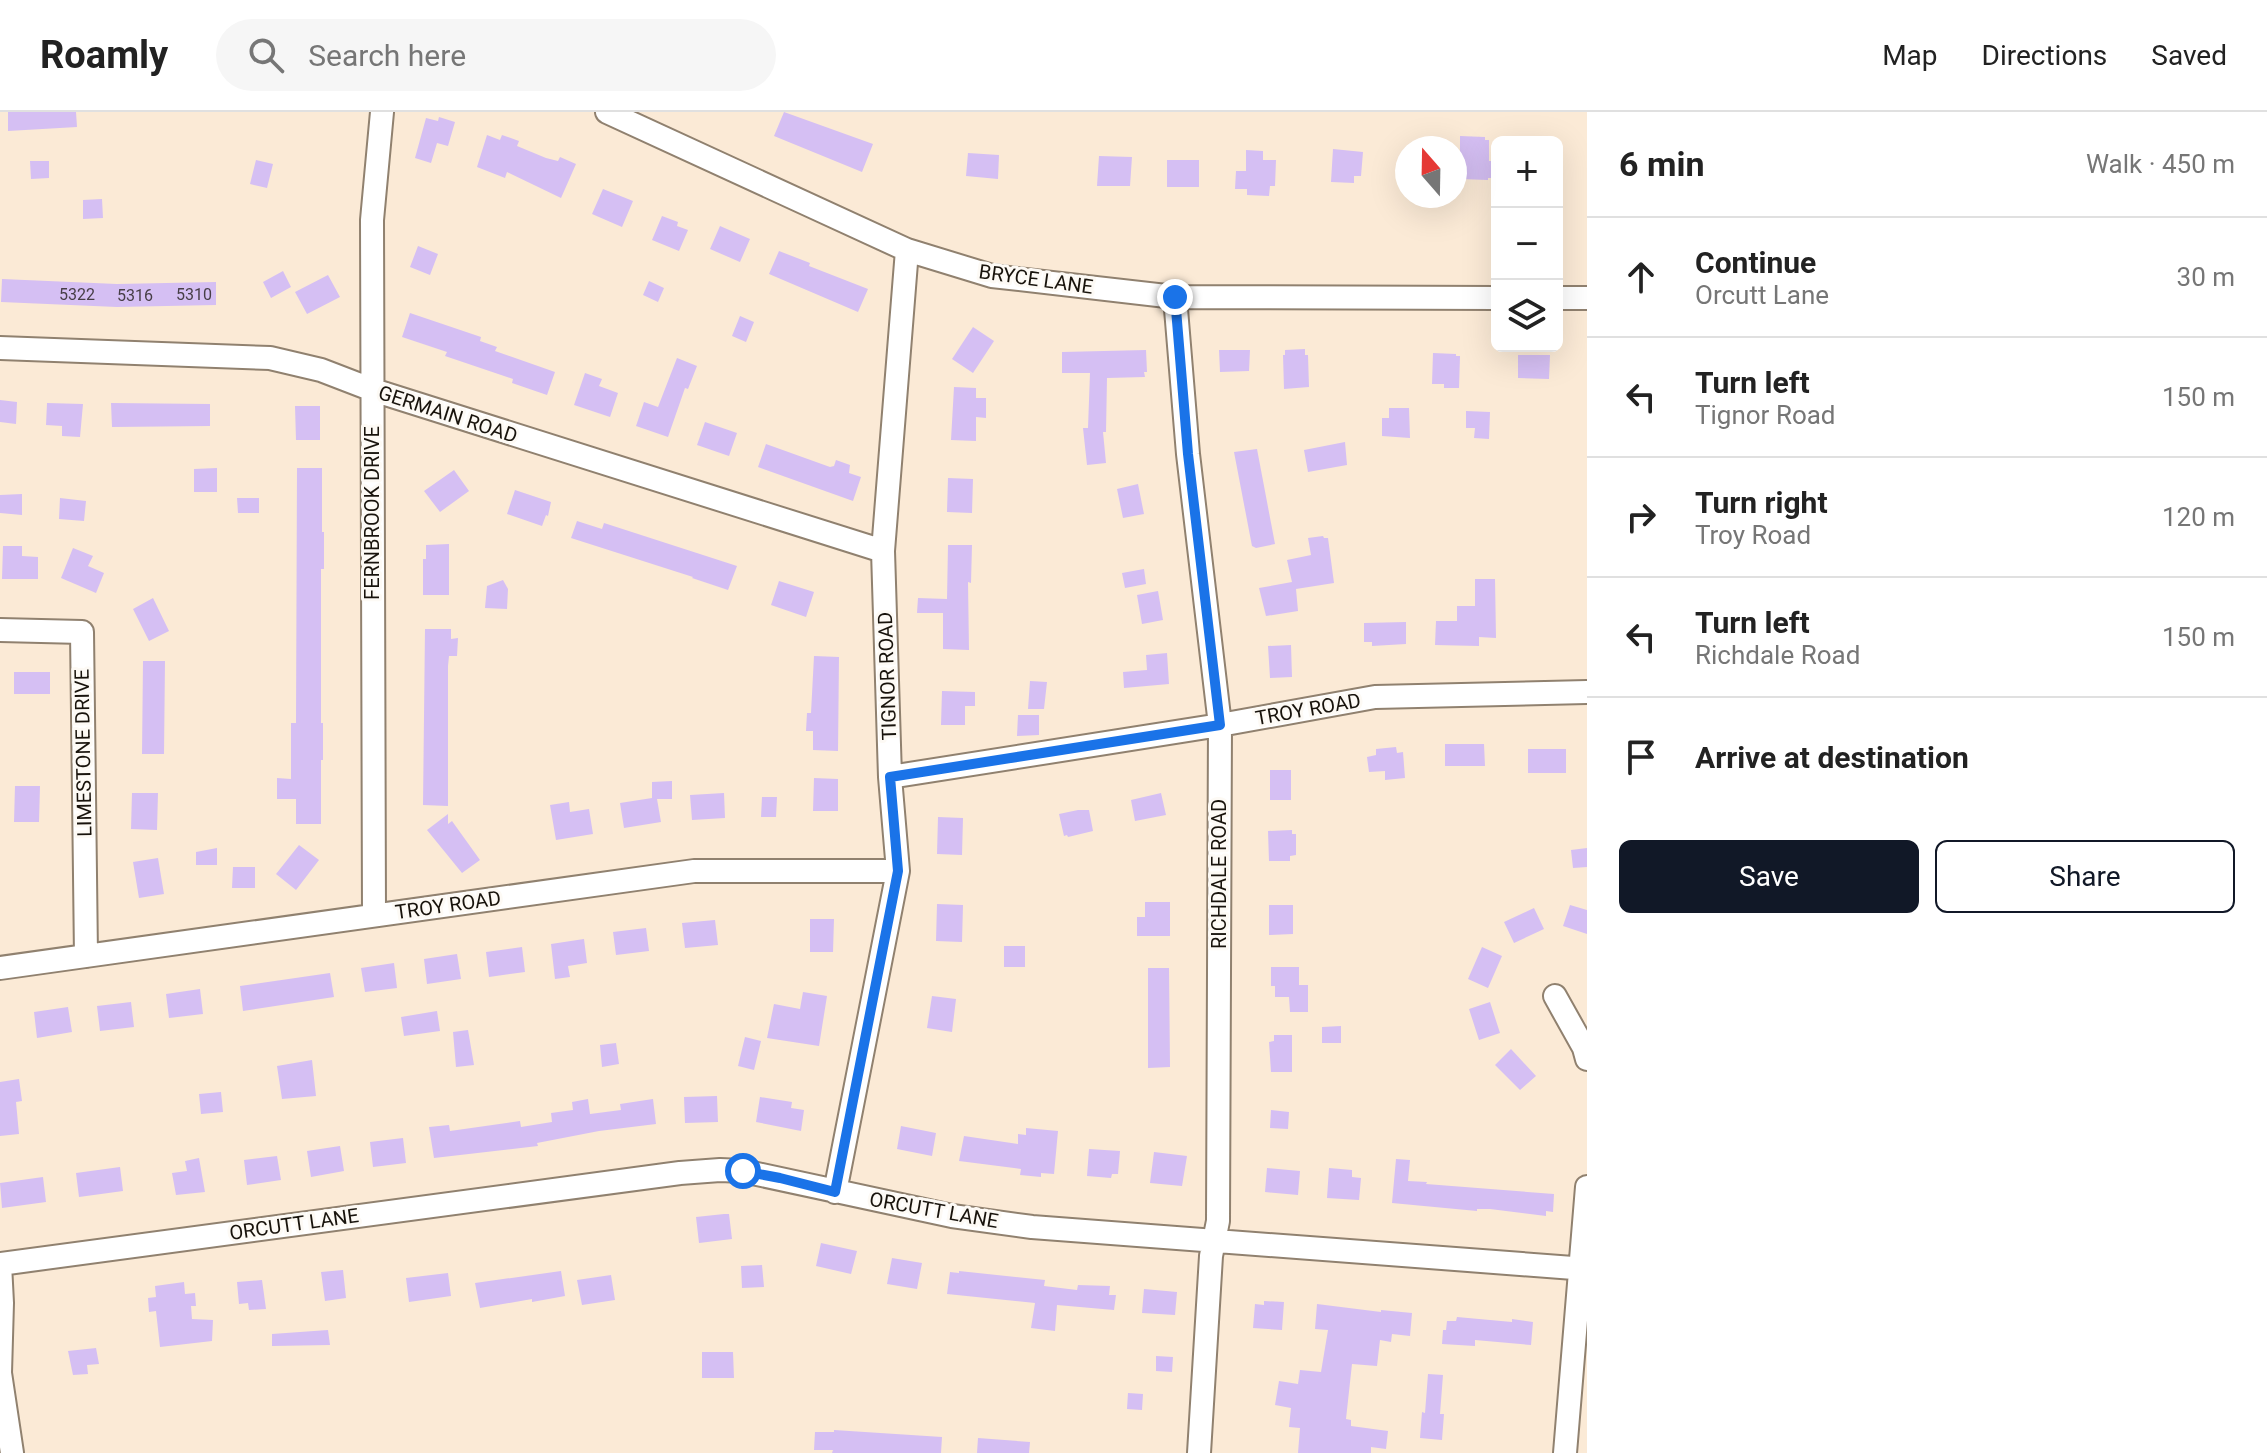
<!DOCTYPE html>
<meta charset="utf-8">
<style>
:root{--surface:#fff;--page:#f6f6f6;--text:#222;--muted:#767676;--line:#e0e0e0;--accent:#111827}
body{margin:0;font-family:Roboto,sans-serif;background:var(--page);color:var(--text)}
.controls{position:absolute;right:24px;top:24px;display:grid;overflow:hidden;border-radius:12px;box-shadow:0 8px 32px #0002}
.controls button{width:72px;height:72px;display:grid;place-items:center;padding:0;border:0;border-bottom:2px solid var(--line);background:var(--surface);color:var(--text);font:40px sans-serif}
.compass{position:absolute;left:1395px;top:24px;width:72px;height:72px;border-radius:50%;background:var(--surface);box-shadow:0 8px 32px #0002;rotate:340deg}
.stop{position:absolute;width:24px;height:24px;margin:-18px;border:6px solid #1a73e8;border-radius:50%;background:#fff}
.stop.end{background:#1a73e8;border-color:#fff;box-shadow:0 2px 8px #0008}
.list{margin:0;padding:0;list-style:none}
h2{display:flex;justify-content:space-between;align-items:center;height:104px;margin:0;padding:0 32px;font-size:34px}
h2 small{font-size:26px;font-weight:400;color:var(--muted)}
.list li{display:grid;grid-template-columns:52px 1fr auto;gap:24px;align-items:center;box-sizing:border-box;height:120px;padding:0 32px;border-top:2px solid var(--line)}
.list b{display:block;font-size:30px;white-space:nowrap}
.list p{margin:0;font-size:26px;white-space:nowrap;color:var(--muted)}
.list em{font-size:26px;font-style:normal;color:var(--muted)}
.actions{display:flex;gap:16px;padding:24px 32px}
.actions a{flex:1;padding:18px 0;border:2px solid var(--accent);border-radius:12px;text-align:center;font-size:28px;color:var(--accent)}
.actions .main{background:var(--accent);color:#fff}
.icon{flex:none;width:44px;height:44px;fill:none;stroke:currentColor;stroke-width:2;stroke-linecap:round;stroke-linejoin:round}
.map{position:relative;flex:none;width:1587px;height:1341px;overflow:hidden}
header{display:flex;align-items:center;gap:48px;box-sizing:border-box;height:112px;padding:0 40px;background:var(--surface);border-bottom:2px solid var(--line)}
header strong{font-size:38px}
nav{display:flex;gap:44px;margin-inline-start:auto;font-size:28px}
.search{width:560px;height:72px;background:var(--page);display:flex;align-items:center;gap:20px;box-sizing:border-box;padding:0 28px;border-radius:44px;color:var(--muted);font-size:30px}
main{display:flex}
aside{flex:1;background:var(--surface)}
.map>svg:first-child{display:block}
.building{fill:#d5bff3}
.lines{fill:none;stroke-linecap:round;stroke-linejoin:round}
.minor-casing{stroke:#90816f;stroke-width:26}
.minor{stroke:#fff;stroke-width:22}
.route{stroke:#1a73e8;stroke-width:10}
.labels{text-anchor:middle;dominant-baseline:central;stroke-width:6;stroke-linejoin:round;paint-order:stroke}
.number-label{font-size:16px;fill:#473e46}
.street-label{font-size:20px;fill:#18130c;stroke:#fdfaf5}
</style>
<header>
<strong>Roamly</strong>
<div class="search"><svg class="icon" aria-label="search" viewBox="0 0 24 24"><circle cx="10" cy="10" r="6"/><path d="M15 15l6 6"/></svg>Search here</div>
<nav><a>Map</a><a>Directions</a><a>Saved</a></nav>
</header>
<main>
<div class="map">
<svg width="1587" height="1341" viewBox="0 0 1587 1341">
<rect width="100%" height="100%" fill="#fbead6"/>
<path class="building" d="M8 0H76L77 15 8 19Z
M784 0 873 32 862 60 774 24Z
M439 5 455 10 448 34 437 31 431 51 415 46 426 6 438 9Z
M487 23 500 28 502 23 519 29 517 34 546 46 558 49 560 45 576 52 561 86 507 60 505 66 477 55Z
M1460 24 1485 25V28H1489V49H1496V66H1488V68L1460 67Z
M1333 37 1363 40 1361 64H1354V71L1331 70Z
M1246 38 1263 39V48H1276L1275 74H1270L1269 84 1247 83V77H1235L1236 59H1246Z
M968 41 999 43 998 67 966 64Z
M1099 44 1132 45 1130 74H1097Z
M256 48 273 52 267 76 250 72Z
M1167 48H1199V75H1167Z
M30 49H49V66L31 67Z
M603 77 633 89 622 115 592 102Z
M102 87 103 106 83 107V88Z
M662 104 678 110 677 114 688 118 679 139 652 128Z
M720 114 750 127 740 150 710 137Z
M418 134 438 142 430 163 410 155Z
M779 139 810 151 809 154 868 177 858 200 769 162Z
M283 159 291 175 271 186 263 170Z
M328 163 340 185 307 202 295 180Z
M2 167 117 172 216 170V193L117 195 1 190Z
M649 169 664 176 658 190 643 183Z
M410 201 481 225 480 229 497 235 495 239 555 260 547 283 512 271 513 267 445 244 447 240 402 225Z
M740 204 754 210 746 230 732 224Z
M973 215 994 229 973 261 952 247Z
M1305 237V243H1308L1309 275 1284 277 1283 243H1285V238Z
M1146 238 1147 260H1144L1145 265 1107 266 1106 320H1103L1106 351 1087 353 1083 316H1088L1090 261H1062V240Z
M1219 238H1250L1249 259 1220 260Z
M1433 241 1456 242V244H1460L1459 276H1444V272H1432Z
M1518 243H1550L1549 267 1518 266Z
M677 246 697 254 688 277 685 276 668 325 636 314 644 290 658 295Z
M585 261 602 267 599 274 618 281 610 305 574 293Z
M954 275 976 276V286H986V306L976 305V329L951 328Z
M0 288 17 290 16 312 0 310Z
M47 291 83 292 80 325 62 324V314L46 313Z
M111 291 210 292V314L112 315Z
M295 294H320V328H296Z
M1389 296H1409L1410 326 1382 324V306H1389Z
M1466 299 1490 300 1489 327 1474 326 1475 316H1466Z
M705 310 737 321 729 344 697 333Z
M1345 330 1347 353 1308 360 1304 338Z
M766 332 830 355 834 354 836 348 850 353 849 361 861 365 853 389 758 355Z
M1257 337 1275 432 1256 436 1252 434 1234 340Z
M217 356V380H194V357Z
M297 356H322V420H324V457H321V611H323V648H321V712H296V687H277V666L291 667V611H296Z
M454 358 469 379 440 400 424 379Z
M948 366 973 367 972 401 947 400Z
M1138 372 1144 402 1123 406 1117 377Z
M515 378 551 390 548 404 546 403 542 414 507 402Z
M22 382V403L0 401V383Z
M60 386 86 389 84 409 59 407Z
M237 386H259V401H238Z
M577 409 602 417 604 411 737 454 728 478 692 466 693 465 571 426Z
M1323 424 1324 426H1328L1334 471 1296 477 1298 499 1266 504 1259 476 1292 470 1287 448 1311 443 1308 426Z
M449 432V483H423V447H426V433Z
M948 433H972L971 471 968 470 969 538 943 537V501H917L918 486 947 487Z
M3 434H22V444L38 445V467H2Z
M73 436 93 444 88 454 104 461 96 481 61 466Z
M1144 457 1146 472 1125 476 1122 461Z
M1475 467H1495L1496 526 1479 525V534L1435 533 1436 509H1457V494H1475Z
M503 468 508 477 507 497 485 496 487 474Z
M779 469 814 480 806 505 771 493Z
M1158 479 1163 508 1142 512 1137 483Z
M153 486 169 519 149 529 133 497Z
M1406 510V532L1372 534V530H1364V511Z
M425 517H451V527L458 526 457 544H449L448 554V694L423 693Z
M1291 533 1292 565 1270 566 1268 534Z
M1167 541 1169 572 1124 576 1123 560 1147 558 1146 543Z
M814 544 839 545 838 639 813 638V619H806L807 601H811Z
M143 549H165L164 642H142Z
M14 560H50V582H14Z
M1030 569 1047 570 1044 597H1028Z
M942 579 975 580V594H965V613H941Z
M1018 603H1039V623L1017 624Z
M1445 632H1484L1485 654H1445Z
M1396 635 1397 641 1403 640 1405 666 1385 668V659L1369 660 1367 645 1376 643V637Z
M1528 637H1566V661H1528Z
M1270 658H1291V688H1270Z
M814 666 838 667V699H813Z
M672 669V687H657L661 710 624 716 620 691 652 686V670Z
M15 674H40L39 710H14Z
M132 681H158L157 718 131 717Z
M724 681 725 706 692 708 690 683Z
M1161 681 1166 703 1135 709 1131 688Z
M762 685H777L776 705H761Z
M569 690 570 700 589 697 593 722 556 728 550 693Z
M1078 698H1089L1093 719 1068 725 1067 723 1064 724 1059 702Z
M448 702V712L452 709 480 748 462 761 427 718Z
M938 705 963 706 962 743 937 742Z
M1292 718V722H1296V743L1290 744V749H1269L1268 719Z
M299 733 319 748 296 778 276 762Z
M217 736V753H196V740Z
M1587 736V755L1573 756 1571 738Z
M158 746 164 782 139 786 133 750Z
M233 755H255V776H232Z
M1145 790H1170V824H1137V805H1145Z
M937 792 963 793 962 830 936 829Z
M1269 793H1293V822L1269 823Z
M1570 793 1587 798V822L1563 814Z
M1534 796 1544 817 1514 831 1504 810Z
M810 807H834L833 840H810Z
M715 808 718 833 685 836 682 811Z
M646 816 649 839 616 843 613 820Z
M584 827 587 851 568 854 570 865 555 867 551 832Z
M1004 834H1025V855H1004Z
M522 835 525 860 489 865 486 840Z
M1482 835 1502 844 1488 876 1468 867Z
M457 842 461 867 427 872 424 847Z
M394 851 397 876 365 880 361 856Z
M1271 855H1299V873H1308V900H1290L1289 885H1275V874H1271Z
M1148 856H1169L1170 955 1148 956Z
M330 861 334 885 243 899 240 874Z
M200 877 203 902 169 906 166 882Z
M803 880 827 884 819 934 767 926 774 892 800 897Z
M932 884 956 887 952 920 927 916Z
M131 890 134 915 100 919 97 894Z
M1490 890 1500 921 1479 928 1469 897Z
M68 895 72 920 37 926 34 900Z
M437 899 440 919 404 924 401 905Z
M1341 914V931H1322V915Z
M468 918 474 953 456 955 453 920Z
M1274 923H1292V960H1271L1269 930 1274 929Z
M745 925 761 929 754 958 738 954Z
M616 931 619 952 602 955 600 933Z
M1511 937 1536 964 1520 978 1495 953Z
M312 948 316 984 282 987 277 954Z
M19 967 22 989 16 990 19 1022 0 1024V970Z
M221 980 223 1000 201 1002 199 982Z
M717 984 718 1010 685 1011 684 985Z
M760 985 792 990 791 996 804 998 801 1019 756 1010Z
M588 987 590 1002 621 998 620 992 653 987 656 1012 599 1019 537 1031 538 1034 434 1046 429 1015 449 1013 450 1019 520 1009 521 1015 552 1010 551 1001 573 998 572 990Z
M1271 998 1289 1000 1288 1017 1270 1016Z
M901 1014 936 1021 932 1044 897 1037Z
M1026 1016 1058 1019 1054 1062 1041 1061V1065L1020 1063 1021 1057 959 1049 964 1024 1018 1032V1022L1026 1023Z
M403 1026 406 1051 373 1055 370 1030Z
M340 1034 344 1059 311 1065 307 1039Z
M1089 1037 1120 1039 1118 1062H1112L1111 1066 1087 1064Z
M1154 1040 1187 1044 1182 1074 1150 1071Z
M277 1044 281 1068 247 1073 244 1048Z
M199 1046 205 1080 176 1083 172 1061 187 1059 185 1049Z
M1396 1047 1410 1048 1408 1069 1427 1070 1426 1072 1554 1082 1553 1100 1546 1099V1104L1490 1097H1477V1099L1392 1091Z
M120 1055 123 1079 79 1085 76 1061Z
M1267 1056 1300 1059 1298 1083 1265 1080Z
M1329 1056 1352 1058V1065L1361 1066 1359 1088 1327 1086Z
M43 1065 46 1090 2 1096 0 1071Z
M724 1102H729L732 1127 699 1131 696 1105Z
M821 1131 857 1139 851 1162 816 1154Z
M892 1146 922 1151 917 1177 887 1172Z
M762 1153 764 1175 742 1176 741 1154Z
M343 1158 346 1186 325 1189 321 1160Z
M561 1159 565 1184 532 1190V1187L480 1196 475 1171Z
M959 1159 1045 1168 1044 1174 1077 1178 1078 1173 1110 1174 1109 1183H1116L1114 1198 1057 1193 1055 1219 1031 1216 1035 1191 947 1182 950 1160 959 1161Z
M448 1161 451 1184 409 1190 406 1166Z
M611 1163 615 1188 582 1193 577 1168Z
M262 1168 266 1197 249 1198 248 1191 239 1192 237 1170Z
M184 1170 185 1182 195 1181 196 1194H191L192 1207 213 1208 212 1229 160 1235 156 1199 149 1200 148 1186 156 1185 155 1174Z
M1144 1177 1177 1180 1175 1203 1142 1201Z
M1264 1189 1284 1190 1282 1218 1253 1216 1255 1192 1264 1193Z
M1317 1192 1381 1200V1198L1412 1201 1410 1224 1392 1222 1391 1230 1380 1228 1377 1254 1352 1252 1346 1307 1351 1308V1314L1388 1319 1386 1337 1371 1335V1341H1298L1300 1316 1289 1315 1291 1296 1275 1293 1279 1269 1298 1272 1300 1258 1321 1260 1328 1218 1315 1217Z
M1457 1205 1512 1210V1207L1533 1210 1531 1233 1475 1228V1234L1442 1232 1443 1218H1446L1447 1209H1456Z
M328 1218 330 1233 272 1234V1222Z
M96 1236 99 1252 87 1253 88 1262 73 1263 68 1239Z
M702 1240H733L734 1266H702Z
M1156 1244 1173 1245 1172 1260 1156 1259Z
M1428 1262 1443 1263 1440 1302H1444L1442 1328 1420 1326 1422 1300 1425 1301Z
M1128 1281 1143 1282 1142 1298 1127 1297Z
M834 1318 942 1325 941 1341H832L833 1338H814L815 1320H834Z
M978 1326 1030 1330 1029 1341H977Z"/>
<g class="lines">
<defs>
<path id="minor" d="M607 0 907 138 992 164 1175 185 1497 186
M1175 185 1188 342 1220 613 1218 1109 1211 1144 1199 1341
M1557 186H1587
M0 236 270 246 321 258 373 278 883 439
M0 518 82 520 86 844
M890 665 1220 613 1375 585 1587 580
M374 803 372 108 382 0
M0 856 694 759H898
M1555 884 1584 936 1587 947
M835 1080 898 759 890 665 883 439 907 138
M0 1152 680 1061 720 1058 743 1059 952 1104 1032 1115 1587 1157
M0 1152 2 1191 0 1261 12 1341
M1565 1341 1587 1075"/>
</defs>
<use href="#minor" class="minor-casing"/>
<use href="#minor" class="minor"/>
</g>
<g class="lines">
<path class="route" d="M743 1059 780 1066 835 1080 898 759 890 665 1220 613 1188 342 1175 185"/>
</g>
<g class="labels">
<g class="number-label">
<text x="77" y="182">5322</text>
<text x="194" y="182">5310</text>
<text x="135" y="183">5316</text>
</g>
<g class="street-label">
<text transform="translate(1036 167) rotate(8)">BRYCE LANE</text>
<text transform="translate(448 302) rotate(18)">GERMAIN ROAD</text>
<text transform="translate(372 401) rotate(-90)">FERNBROOK DRIVE</text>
<text transform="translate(887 564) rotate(-92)">TIGNOR ROAD</text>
<text transform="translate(1308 597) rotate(-10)">TROY ROAD</text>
<text transform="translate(83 641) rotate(-91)">LIMESTONE DRIVE</text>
<text transform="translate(1219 762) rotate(-90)">RICHDALE ROAD</text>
<text transform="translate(448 793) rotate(-8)">TROY ROAD</text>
<text transform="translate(934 1098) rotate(10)">ORCUTT LANE</text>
<text transform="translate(294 1112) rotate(-8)">ORCUTT LANE</text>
</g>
</g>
</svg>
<div class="controls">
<button>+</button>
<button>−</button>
<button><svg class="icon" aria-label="layers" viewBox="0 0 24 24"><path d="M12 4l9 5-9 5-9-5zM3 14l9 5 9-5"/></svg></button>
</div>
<svg class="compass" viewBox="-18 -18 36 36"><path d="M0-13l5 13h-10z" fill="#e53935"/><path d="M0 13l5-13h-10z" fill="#767676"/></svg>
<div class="stop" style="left:743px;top:1059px"></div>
<div class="stop end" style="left:1175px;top:185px"></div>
</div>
<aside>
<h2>6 min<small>Walk · 450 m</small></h2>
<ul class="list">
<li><svg class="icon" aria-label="ahead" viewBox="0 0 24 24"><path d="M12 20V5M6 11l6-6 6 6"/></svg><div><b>Continue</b><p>Orcutt Lane</p></div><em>30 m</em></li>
<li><svg class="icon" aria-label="left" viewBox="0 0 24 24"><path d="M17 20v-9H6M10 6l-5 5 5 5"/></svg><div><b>Turn left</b><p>Tignor Road</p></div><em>150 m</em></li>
<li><svg class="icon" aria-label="right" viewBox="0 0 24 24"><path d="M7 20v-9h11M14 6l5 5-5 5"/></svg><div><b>Turn right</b><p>Troy Road</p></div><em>120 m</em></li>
<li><svg class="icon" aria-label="left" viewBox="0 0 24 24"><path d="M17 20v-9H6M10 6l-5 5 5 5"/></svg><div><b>Turn left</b><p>Richdale Road</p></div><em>150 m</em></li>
<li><svg class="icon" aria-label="arrive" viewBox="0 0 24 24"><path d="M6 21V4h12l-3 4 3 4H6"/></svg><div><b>Arrive at destination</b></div></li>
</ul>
<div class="actions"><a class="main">Save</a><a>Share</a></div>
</aside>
</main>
